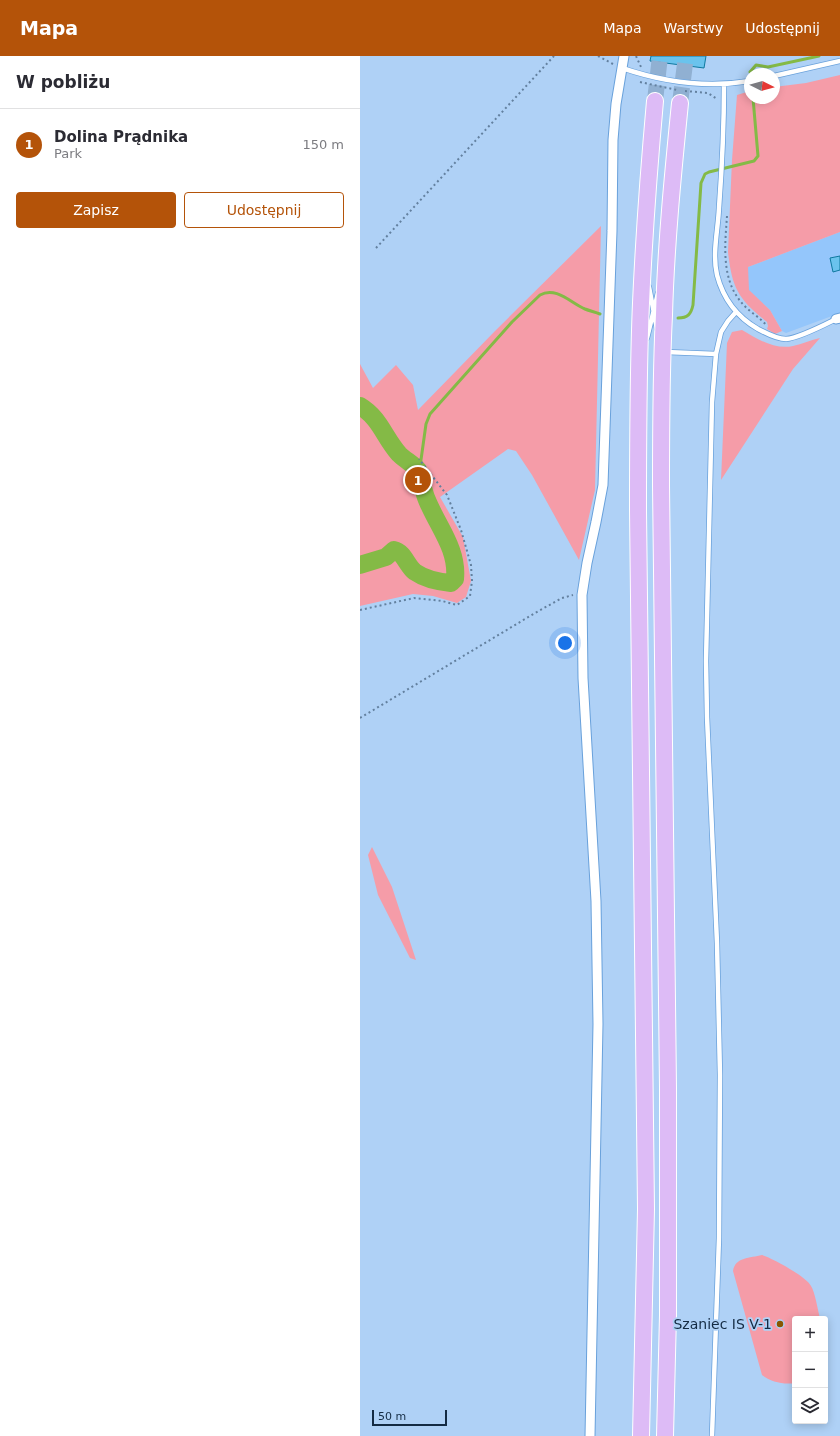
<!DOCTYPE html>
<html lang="pl">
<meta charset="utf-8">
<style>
:root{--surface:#fff;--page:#f2f2f3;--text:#2b2b33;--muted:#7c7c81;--line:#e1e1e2;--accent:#b45309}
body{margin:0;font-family:"DejaVu Sans",sans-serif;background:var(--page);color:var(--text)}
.controls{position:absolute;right:12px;bottom:12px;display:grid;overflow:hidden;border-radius:4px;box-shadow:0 2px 10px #0003}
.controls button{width:36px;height:36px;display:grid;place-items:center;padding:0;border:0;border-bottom:1px solid var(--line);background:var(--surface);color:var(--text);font:20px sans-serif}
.compass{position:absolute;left:384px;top:12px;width:36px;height:36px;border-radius:50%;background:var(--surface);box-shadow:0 2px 10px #0003;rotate:95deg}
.scale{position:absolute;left:12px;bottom:10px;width:75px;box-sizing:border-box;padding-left:4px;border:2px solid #142b43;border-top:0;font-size:11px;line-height:14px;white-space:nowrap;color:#142b43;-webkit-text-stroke:3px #afd1f6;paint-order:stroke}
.you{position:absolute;left:205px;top:587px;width:14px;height:14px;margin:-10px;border:3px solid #fff;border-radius:50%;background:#1a73e8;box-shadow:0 0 0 6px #1a73e833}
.badge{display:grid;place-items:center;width:26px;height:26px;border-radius:50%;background:var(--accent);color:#fff;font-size:13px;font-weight:700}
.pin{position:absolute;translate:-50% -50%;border:2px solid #fff;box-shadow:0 1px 4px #0006}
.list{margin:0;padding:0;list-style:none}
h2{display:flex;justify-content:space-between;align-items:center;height:52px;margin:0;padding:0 16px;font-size:17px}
h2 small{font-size:13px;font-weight:400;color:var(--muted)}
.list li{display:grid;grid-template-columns:26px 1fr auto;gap:12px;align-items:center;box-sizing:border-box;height:72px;padding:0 16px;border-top:1px solid var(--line)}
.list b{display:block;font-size:15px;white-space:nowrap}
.list p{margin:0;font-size:13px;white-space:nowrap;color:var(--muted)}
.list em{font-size:13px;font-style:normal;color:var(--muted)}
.actions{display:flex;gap:8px;padding:12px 16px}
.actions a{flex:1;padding:9px 0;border:1px solid var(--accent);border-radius:4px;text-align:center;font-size:14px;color:var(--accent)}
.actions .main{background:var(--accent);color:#fff}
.icon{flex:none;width:22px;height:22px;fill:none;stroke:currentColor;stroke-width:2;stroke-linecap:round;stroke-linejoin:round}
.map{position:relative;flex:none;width:480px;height:1380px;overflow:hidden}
header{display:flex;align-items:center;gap:24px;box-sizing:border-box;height:56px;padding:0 20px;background:var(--accent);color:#fff}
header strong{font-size:19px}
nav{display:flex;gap:22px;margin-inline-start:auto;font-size:14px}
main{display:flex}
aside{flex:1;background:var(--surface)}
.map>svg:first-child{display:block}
.built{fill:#94c6fb}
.green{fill:#f59ca8}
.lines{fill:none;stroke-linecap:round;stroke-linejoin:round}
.stream{stroke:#84ba46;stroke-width:3}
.river{stroke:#84ba46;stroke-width:18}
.building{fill:#6ac3ed;stroke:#0e789f}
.motorway-tunnel{stroke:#90b0d2;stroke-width:16;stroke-dasharray:16 8;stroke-linecap:butt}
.service-casing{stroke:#69a1db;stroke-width:6}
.minor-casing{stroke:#69a1db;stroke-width:11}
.motorway-casing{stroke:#fff;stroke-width:18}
.path{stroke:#63809f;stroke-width:2;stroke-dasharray:2 3;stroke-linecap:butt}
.service{stroke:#fff;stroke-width:4.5}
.minor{stroke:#fff;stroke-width:9}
.motorway{stroke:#ddbbf6;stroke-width:16}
.poi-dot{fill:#895600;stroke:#afd1f6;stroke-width:1.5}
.labels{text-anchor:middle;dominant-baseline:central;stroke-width:3.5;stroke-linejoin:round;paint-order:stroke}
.poi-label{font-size:14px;fill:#142b43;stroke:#afd1f6;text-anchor:end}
</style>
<header>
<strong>Mapa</strong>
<nav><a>Mapa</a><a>Warstwy</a><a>Udostępnij</a></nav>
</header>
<main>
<aside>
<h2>W pobliżu<small></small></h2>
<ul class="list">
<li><span class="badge">1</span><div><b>Dolina Prądnika</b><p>Park</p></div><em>150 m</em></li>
</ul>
<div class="actions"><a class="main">Zapisz</a><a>Udostępnij</a></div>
</aside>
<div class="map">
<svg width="480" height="1380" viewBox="0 0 480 1380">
<rect width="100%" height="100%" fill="#afd1f6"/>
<path class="built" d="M480 176V257L426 277 422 275 410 254 388 234V211Z"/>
<path class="green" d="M480 19V176L388 211 389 234 410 254 422 275 415 278 407 273 408 270 407 266C378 243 372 232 368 196L372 104 377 39 390 35V42H414V31L446 27Z
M241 170 235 434 219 504 172 419 156 395 148 393 80 441 103 481 111 525 106 541 97 547 73 540 53 538 0 550V308L13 332 36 309 53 329 58 354 135 275Z
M382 274C397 283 415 294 433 290 442 288 451 284 460 282L433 313 361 424 367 287 372 276Z
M12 791 32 831 56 904 50 902 18 839 8 799Z
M402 1199C412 1202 447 1221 451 1230 455 1236 458 1255 460 1263H435V1327C424 1329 411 1326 402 1319L373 1215C375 1201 390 1202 402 1199Z"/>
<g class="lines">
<path class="stream" d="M390 16 396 9 408 11 459 0
M318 262C328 262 331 258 333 249L341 127 345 118 349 116 394 105 398 100 393 42
M59 418 66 368 70 358 152 266 180 239C196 230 211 247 225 253 230 255 235 256 240 258"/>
<path class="river" d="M0 350C20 362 24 381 39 398 45 404 53 408 58 414 62 424 63 435 67 444 78 471 98 493 95 523L91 527C80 526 65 523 55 516 47 510 44 496 34 494L26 501 0 509"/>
</g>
<path class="building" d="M291 0H346L344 12 290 5Z
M480 200V214L473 216 470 202Z"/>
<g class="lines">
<path class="motorway-tunnel" d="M295 45 300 0
M320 47 326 0"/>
<defs>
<path id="service" d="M262 12C303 26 347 32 390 25
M414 20 480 5
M364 28C364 70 362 111 359 152 358 174 352 198 357 219 363 242 377 261 398 273 406 277 416 283 426 283 439 282 464 269 476 263
M289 231 297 273
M287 282 298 237
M306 296 356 298
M352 1380 359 1182 360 1019 357 887 347 661 346 605 352 346 356 298 361 276 368 265 376 256"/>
<path id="minor" d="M476 263 480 262
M230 1380 238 968 236 845 223 622 222 539 227 507 236 466 243 429 252 175 253 84 256 48 264 0"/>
<path id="motorway" d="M281 1380 286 1153 278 454C278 385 278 316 281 247 284 180 289 112 295 45
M305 1380 308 1259V1032L301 429C301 373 301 316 304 259 306 188 313 117 320 47"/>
</defs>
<use href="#service" class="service-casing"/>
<use href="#minor" class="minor-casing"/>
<use href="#motorway" class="motorway-casing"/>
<path class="path" d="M238 0 253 8
M276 0 281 11
M280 26 317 34
M325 35 348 37 357 43
M367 160C365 189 361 222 381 246 388 255 401 262 406 269
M16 192 194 0
M0 554 54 542 82 545 97 549 110 540 112 525 111 509 101 474 87 439 59 403
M0 662 175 557 202 542 213 539"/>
<use href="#service" class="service"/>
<use href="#minor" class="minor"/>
<use href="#motorway" class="motorway"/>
</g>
<circle class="poi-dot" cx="420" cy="1268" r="4"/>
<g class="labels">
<g class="poi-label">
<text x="412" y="1268">Szaniec IS V-1</text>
</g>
</g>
</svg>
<div class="controls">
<button>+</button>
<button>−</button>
<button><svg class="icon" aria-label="layers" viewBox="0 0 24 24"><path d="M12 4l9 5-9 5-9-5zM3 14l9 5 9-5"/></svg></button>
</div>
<svg class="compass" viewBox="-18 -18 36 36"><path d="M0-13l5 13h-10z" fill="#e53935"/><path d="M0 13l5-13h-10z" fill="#7c7c81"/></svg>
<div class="scale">50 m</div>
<div class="you"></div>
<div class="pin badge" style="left:58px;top:424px">1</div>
</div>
</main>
